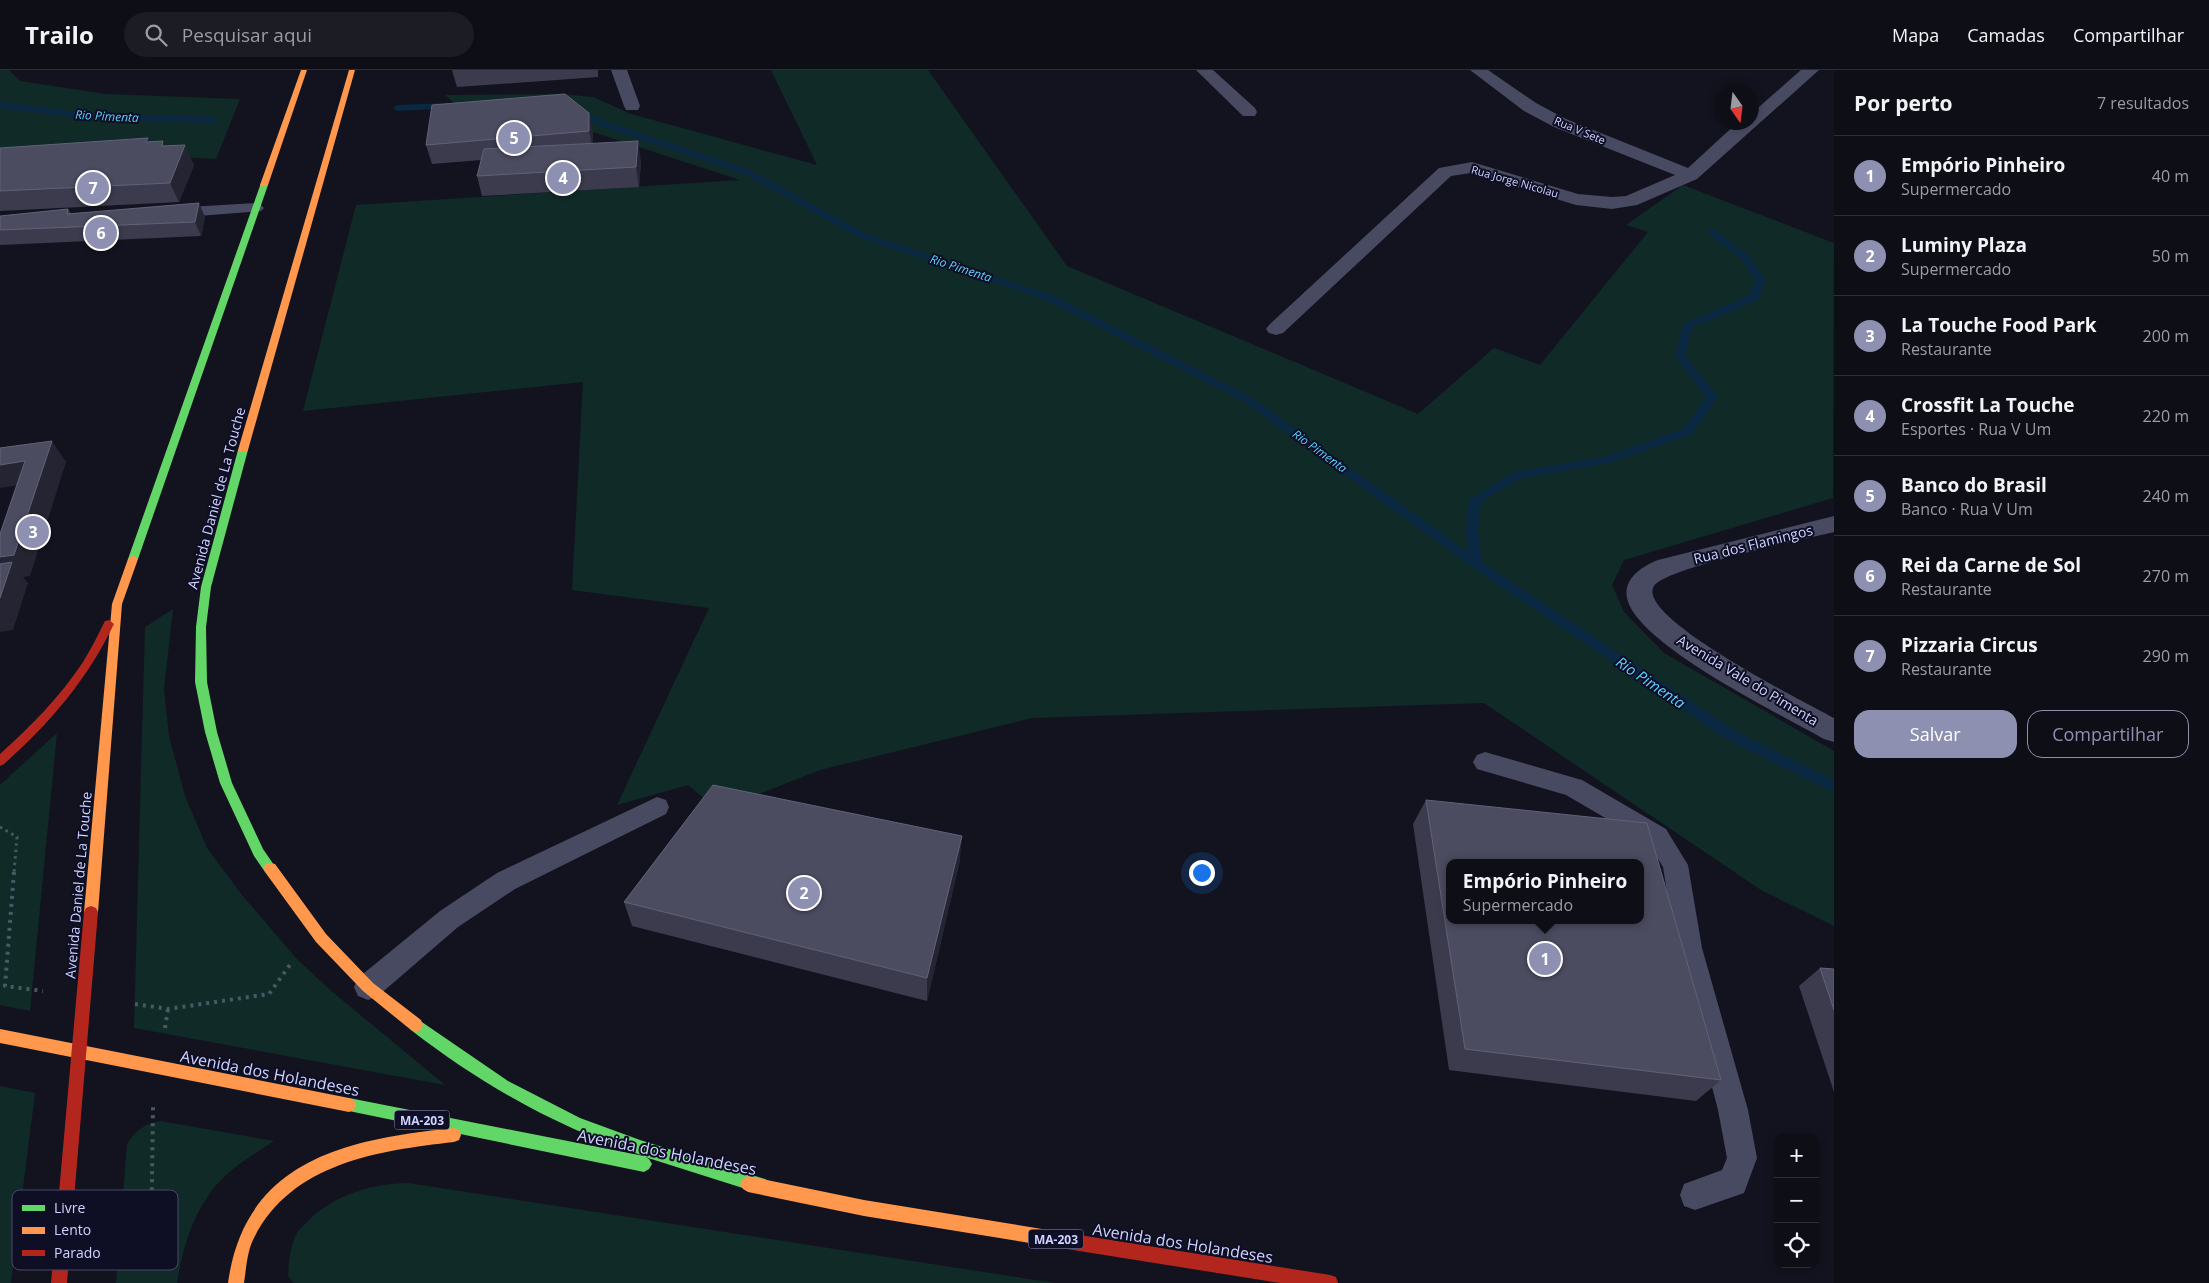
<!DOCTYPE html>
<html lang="pt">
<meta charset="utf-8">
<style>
:root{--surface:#0e0e17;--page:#1c1c24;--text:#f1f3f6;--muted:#9b9ca1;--line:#2e2e36;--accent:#8e90b1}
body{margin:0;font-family:"Open Sans",sans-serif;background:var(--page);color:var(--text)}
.controls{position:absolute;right:15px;bottom:15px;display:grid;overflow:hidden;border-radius:10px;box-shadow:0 2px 8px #0003}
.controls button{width:45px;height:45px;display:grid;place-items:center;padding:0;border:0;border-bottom:1px solid var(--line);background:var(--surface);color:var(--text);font:25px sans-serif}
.compass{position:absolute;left:1714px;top:15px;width:45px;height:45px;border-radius:50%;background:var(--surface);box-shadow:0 2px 8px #0003;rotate:166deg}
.you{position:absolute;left:1201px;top:802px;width:18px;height:18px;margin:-12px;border:4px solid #fff;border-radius:50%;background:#1a73e8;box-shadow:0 0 0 8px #1a73e833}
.badge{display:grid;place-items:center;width:32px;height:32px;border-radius:50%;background:var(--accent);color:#fff;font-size:16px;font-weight:700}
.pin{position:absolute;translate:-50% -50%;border:2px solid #fff;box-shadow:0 1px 5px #0006}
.popup{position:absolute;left:1446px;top:789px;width:198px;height:65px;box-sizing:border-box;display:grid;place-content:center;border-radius:10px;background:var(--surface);filter:drop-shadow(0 1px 4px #0005);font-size:16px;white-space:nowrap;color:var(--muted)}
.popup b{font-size:19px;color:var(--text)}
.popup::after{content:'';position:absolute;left:50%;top:100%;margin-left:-10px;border:10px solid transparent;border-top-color:var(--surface)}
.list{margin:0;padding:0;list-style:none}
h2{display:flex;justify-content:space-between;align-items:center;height:65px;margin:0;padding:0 20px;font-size:21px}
h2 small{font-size:16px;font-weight:400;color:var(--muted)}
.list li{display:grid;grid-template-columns:32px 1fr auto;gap:15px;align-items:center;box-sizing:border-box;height:80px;padding:0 20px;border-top:1px solid var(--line)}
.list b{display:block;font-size:19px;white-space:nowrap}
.list p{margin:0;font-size:16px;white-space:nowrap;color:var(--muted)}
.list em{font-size:16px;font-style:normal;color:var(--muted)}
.actions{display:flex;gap:10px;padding:15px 20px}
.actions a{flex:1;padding:11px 0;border:1px solid var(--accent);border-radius:15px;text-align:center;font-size:18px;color:var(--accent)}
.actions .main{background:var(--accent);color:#fff}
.icon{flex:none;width:28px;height:28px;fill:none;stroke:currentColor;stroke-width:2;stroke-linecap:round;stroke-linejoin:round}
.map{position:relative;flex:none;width:1834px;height:1213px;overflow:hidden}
header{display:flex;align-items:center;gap:30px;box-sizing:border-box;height:70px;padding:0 25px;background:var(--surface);border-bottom:1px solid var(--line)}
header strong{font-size:24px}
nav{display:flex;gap:28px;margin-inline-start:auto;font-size:18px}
.search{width:350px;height:45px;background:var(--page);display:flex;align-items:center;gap:12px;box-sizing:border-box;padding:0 18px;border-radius:28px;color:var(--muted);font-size:19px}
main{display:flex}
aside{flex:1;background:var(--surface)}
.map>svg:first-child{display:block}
.green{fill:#102a27}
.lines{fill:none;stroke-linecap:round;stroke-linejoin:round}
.stream{fill:#0b2842;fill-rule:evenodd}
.path-far1{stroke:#475a63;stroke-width:3;stroke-dasharray:2.5 4;stroke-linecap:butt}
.path{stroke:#475a63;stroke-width:4;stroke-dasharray:3 5;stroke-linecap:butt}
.lane{fill:#474a60;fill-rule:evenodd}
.street{fill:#474a60;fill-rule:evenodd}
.fast{fill:#63d668;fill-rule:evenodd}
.slow{fill:#ff974d;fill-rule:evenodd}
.jam{fill:#b3261e;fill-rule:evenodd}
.wall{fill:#3c3b4e}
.shaded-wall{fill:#252433}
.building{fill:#4c4c61;stroke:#61617a;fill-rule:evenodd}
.labels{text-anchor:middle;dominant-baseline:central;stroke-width:4;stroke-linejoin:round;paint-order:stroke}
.far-street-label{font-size:11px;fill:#d0d3ff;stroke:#0e0e24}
.far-water-label{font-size:12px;font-style:italic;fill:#5ecfff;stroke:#0e0e24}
.shield{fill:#0e0e24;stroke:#9698bd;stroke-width:1}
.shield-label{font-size:12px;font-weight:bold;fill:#d0d3ff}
.street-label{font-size:14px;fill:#d0d3ff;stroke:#0e0e24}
.water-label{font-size:15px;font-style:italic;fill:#5ecfff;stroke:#0e0e24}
.near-street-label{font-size:16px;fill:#d0d3ff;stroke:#0e0e24}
.key{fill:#0e0e24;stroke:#484966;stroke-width:1}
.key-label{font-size:14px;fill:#d0d3ff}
</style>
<header>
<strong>Trailo</strong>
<div class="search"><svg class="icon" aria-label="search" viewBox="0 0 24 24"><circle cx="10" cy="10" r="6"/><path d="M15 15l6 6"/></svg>Pesquisar aqui</div>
<nav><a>Mapa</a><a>Camadas</a><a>Compartilhar</a></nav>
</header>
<main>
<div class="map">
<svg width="1834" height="1213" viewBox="0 0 1834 1213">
<rect width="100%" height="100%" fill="#13131f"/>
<path class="green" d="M0 0H9L20 11 105 24 240 29 216 89 182 87 0 89Z
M771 0H928L1067 196 1418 344 1494 278 1540 295 1648 162 1626 155 1683 115 1834 173 1833 428 1624 490 1612 515 1624 542 1664 583 1834 681V856L1761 820 1484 633 1032 648 820 700 718 740 688 715 617 735 709 538 572 520 583 312 303 341 356 135 740 110 593 62 569 43 461 39 445 25 562 24 593 27 631 44 817 95Z
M173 539 164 619 169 666 185 726 207 778 242 825 296 888 329 919 445 1015 134 958 145 557Z
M57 663 30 941 0 935V715Z
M0 1016 35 1023 11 1213H0Z
M160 1051 274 1071C256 1083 235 1095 220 1111 194 1139 183 1176 177 1213H116L127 1074C135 1061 144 1054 160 1051Z
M408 1113 1055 1213H294L288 1206C289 1190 290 1175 298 1161 301 1157 306 1154 309 1150 336 1124 371 1114 408 1113Z"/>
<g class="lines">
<path class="stream" d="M0 32 85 43 215 47 219 50 215 53 85 49 0 38Z
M448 33 452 36 451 38 397 41 393 38 397 35Z
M572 38H578L610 53 750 100 866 164 1052 225 1251 327 1468 482 1466 460 1469 430 1514 402 1608 386 1684 358 1706 327 1675 286 1683 254 1750 225 1755 209 1741 189 1707 162 1709 160H1715L1748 185 1765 209 1759 229 1729 243 1693 256 1685 286 1718 327 1692 364 1610 393 1521 408 1481 432 1478 460 1482 492 1739 663 1834 710V723L1729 671 1472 497 1243 331 1044 229 860 168 744 104 604 57 572 42Z"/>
<path class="path-far1" d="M0 757 17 767 14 803"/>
<path class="path" d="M14 802 5 916 43 921
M135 934 168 939 269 924 292 892
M165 958 168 939
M117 1194 151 1179 153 1037"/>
<path class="lane" d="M256 133 261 135 264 138 261 141 172 148 167 146 164 143 167 140 172 138Z
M1485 682 1582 710 1666 759 1688 795 1702 878 1748 1040 1757 1088 1744 1123 1695 1140 1684 1136 1680 1125 1684 1114 1722 1100 1727 1088 1718 1040 1676 878 1663 797 1648 773 1566 725 1477 699 1473 692 1477 685Z
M657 727 666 730 669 737 666 744 515 819 458 857 378 926 368 930 358 926 354 917 358 908 440 841 497 803Z"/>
<path class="street" d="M611 0H627L640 36 638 40H626L624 36Z
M1196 0H1213L1255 38 1257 42 1255 46H1243Z
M1470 0H1488L1536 33 1566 49 1688 98 1738 52H1752V43L1801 0H1819L1697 109 1637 135 1612 139 1576 135 1471 103 1451 106 1283 263 1276 265 1269 263 1266 259 1269 255 1439 98 1472 92 1578 124 1612 127 1626 126 1675 105 1554 57 1524 41Z
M1834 446V462C1806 469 1665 498 1654 516 1634 547 1809 634 1834 648V672L1824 669C1782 645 1636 574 1627 528 1623 508 1643 496 1658 490Z"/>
<path class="fast" d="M261 113 268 115 138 489 133 493 129 492 128 489Z
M243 377 248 380 211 517 206 557 207 612 217 662 232 713 263 779 276 798 275 802 270 803 265 802 254 786 220 713 205 662 195 612 196 557 201 517 238 380Z
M416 948 508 1011 580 1048 640 1070 765 1109 770 1112 773 1117 770 1122 765 1125 645 1087 649 1089 652 1094 649 1099 644 1102 344 1040 342 1035 344 1030 349 1028 644 1086C558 1058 482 1015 411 960L409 955 411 950Z"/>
<path class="slow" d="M301 0H307L268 115 261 117 260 115Z
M349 0H355L248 380 246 382H240L238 380Z
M133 485 138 489 122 534 98 842 96 846 91 848 86 846 84 842 112 534 128 489Z
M270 793 275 794 326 864 373 913 421 950 423 955 421 960 416 962 411 960 363 921 316 872 265 802 264 798 265 794Z
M0 959 349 1028 354 1030 356 1035 354 1040 349 1042 0 973Z
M454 1058 459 1060 461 1065 459 1070 454 1072C377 1081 289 1093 252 1172 247 1184 246 1200 244 1213H228C245 1089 348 1069 454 1058Z
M748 1106 864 1130 1048 1160 1054 1162 1056 1168 1054 1174 1048 1176 864 1146 748 1122 743 1119 740 1114 743 1109Z"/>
<path class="jam" d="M109 550 114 554C87 610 50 653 4 694L0 696V684C31 656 60 627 83 592 91 579 98 565 105 551Z
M91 836 96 838 98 842 67 1213H51L84 842 86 838Z
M1048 1160 1330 1205 1336 1207 1338 1213H1280L1048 1176 1042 1174 1040 1168 1042 1162Z"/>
</g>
<path class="wall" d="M452 0H598V7L457 17Z
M565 24 593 62V74L641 91 639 117 482 126 477 106 481 90 432 94 426 75Z
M150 72 166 76 194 95 179 132 0 141V78Z
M68 139 71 144 205 147 201 166 0 175V146Z
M1426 730 1721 1010 1696 1031 1449 1000 1413 754Z
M960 790 927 931 632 856 624 832Z
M1820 898 1834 899V1022L1799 916Z"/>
<path class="shaded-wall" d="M589 43 593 62V80L589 61Z
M638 71 641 91 639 117 636 97Z
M185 75 194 95 179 132 170 113Z
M199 133 205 147 201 166 195 152Z
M52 371 66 392 30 506 23 507 28 513 13 560 0 562V487L39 412 0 418V395Z
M962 766 960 790 927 931V908Z"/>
<path class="building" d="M565 24 589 43V61L426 75 432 35Z
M148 68 146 72 163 71 162 76 185 75 170 113 0 121V78Z
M638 71 636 97 477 106 484 79Z
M199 133 195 152 0 160V146L68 139 67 144Z
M52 371 14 485 0 487V464L25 391 0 395V378Z
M12 492 0 528V494Z
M713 715 962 766 927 908 624 832Z
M1426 730 1647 753 1721 1010 1465 979ZM1450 793H1640V850H1450Z
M1820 898 1834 899V940Z"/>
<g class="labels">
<g class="far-street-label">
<text transform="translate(1580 60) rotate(23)">Rua V Sete</text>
<text transform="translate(1515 111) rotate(16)">Rua Jorge Nicolau</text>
</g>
<g class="far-water-label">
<text transform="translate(107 46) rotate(3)">Rio Pimenta</text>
<text transform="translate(961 198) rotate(18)">Rio Pimenta</text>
<text transform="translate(1320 381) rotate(36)">Rio Pimenta</text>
</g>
<g class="shield">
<rect x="394.5" y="1040.5" width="55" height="19" rx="4"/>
<rect x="1028.5" y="1159.5" width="55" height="19" rx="4"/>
</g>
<g class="shield-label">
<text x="422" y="1050">MA-203</text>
<text x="1056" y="1169">MA-203</text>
</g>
<g class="street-label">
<text transform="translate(216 428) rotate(-75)">Avenida Daniel de La Touche</text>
<text transform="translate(1753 474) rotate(-14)">Rua dos Flamingos</text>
<text transform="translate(1748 610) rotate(31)">Avenida Vale do Pimenta</text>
<text transform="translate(78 815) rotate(-85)">Avenida Daniel de La Touche</text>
</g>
<g class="water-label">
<text transform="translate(1651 612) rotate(34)">Rio Pimenta</text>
</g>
<g class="near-street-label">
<text transform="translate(270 1003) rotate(11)">Avenida dos Holandeses</text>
<text transform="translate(667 1082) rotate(11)">Avenida dos Holandeses</text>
<text transform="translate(1183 1173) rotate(9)">Avenida dos Holandeses</text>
</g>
</g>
<rect x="12" y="1120" width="166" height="80" rx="8" class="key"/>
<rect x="22" y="1135" width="23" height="6" fill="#63d668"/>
<rect x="22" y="1157" width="23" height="7" fill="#ff974d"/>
<rect x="22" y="1180" width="23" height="6" fill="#b3261e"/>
<g class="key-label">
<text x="54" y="1143">Livre</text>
<text x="54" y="1165">Lento</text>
<text x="54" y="1188">Parado</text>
</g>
</svg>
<div class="controls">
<button>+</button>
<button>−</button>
<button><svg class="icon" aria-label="locate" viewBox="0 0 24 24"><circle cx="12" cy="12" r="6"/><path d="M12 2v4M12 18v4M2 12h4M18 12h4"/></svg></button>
</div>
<svg class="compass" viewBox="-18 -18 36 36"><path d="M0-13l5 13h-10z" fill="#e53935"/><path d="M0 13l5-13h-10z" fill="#9b9ca1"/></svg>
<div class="you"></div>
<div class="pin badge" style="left:1545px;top:889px">1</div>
<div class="popup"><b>Empório Pinheiro</b>Supermercado</div>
<div class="pin badge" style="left:804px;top:823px">2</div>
<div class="pin badge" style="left:33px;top:462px">3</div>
<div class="pin badge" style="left:563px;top:108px">4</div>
<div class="pin badge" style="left:514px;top:68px">5</div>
<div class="pin badge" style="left:101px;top:163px">6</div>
<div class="pin badge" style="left:93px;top:118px">7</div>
</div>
<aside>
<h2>Por perto<small>7 resultados</small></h2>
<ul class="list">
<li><span class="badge">1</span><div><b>Empório Pinheiro</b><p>Supermercado</p></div><em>40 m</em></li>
<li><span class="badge">2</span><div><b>Luminy Plaza</b><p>Supermercado</p></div><em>50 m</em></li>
<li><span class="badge">3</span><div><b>La Touche Food Park</b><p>Restaurante</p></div><em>200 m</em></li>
<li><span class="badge">4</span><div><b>Crossfit La Touche</b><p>Esportes · Rua V Um</p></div><em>220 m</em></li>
<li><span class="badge">5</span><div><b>Banco do Brasil</b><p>Banco · Rua V Um</p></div><em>240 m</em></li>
<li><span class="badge">6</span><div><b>Rei da Carne de Sol</b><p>Restaurante</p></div><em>270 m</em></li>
<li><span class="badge">7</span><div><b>Pizzaria Circus</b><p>Restaurante</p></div><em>290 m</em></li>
</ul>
<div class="actions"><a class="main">Salvar</a><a>Compartilhar</a></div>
</aside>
</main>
